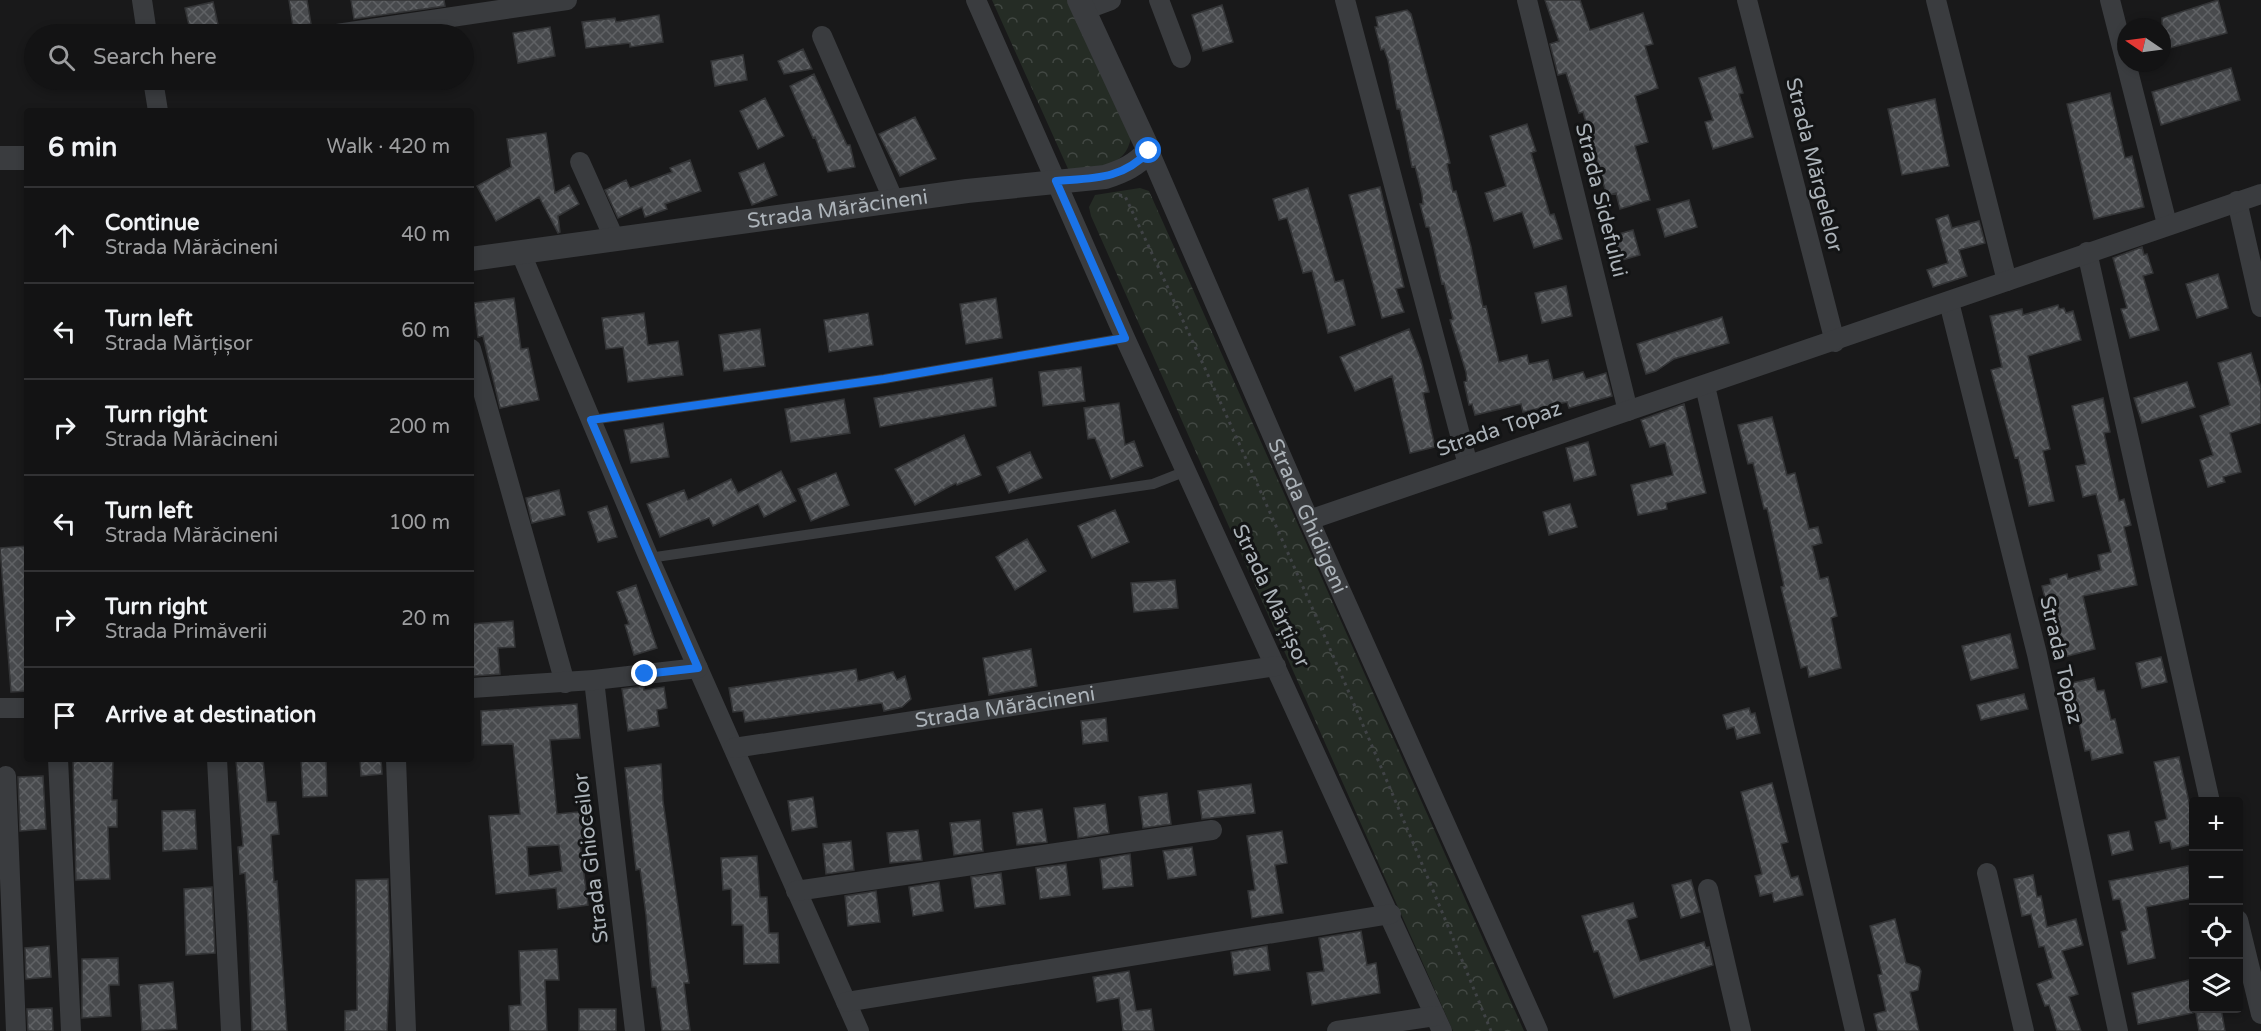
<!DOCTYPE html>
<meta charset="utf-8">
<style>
:root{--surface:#131314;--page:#1c1c1d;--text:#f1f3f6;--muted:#9d9ea0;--line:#323234}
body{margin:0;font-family:"Varela Round",sans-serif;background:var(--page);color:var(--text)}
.controls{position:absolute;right:18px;bottom:18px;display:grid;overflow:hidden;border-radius:6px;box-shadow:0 3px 9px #0003}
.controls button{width:54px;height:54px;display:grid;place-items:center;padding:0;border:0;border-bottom:2px solid var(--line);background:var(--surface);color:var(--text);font:30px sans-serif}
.compass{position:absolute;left:2117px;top:18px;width:54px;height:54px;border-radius:50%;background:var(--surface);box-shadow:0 3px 9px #0003;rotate:283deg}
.stop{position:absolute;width:18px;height:18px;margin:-14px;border:4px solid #1a73e8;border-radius:50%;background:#fff}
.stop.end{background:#1a73e8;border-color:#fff;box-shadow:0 2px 6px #0008}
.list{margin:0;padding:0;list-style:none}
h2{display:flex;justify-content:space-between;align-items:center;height:78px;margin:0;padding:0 24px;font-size:26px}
h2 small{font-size:20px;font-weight:400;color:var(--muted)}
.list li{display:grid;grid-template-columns:39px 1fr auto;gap:18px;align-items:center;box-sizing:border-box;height:96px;padding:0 24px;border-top:2px solid var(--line)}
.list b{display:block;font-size:22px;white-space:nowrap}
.list p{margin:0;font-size:20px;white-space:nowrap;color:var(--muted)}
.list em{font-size:20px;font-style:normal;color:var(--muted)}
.icon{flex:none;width:33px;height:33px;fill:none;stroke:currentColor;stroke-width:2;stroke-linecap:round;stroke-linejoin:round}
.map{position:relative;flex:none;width:2261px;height:1031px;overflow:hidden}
.search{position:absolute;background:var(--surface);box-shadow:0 3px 9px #0003;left:24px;top:24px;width:450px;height:66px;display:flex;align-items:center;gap:15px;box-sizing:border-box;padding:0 21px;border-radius:33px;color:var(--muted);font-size:22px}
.panel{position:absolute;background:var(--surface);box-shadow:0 3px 9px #0003;left:24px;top:108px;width:450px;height:654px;border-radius:6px}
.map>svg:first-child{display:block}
.park{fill:url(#park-crowns)}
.building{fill:url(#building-cross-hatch);stroke:#333436;stroke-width:1.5;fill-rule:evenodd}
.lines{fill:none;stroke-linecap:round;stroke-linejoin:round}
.path{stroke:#404346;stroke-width:3;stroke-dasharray:3 4.5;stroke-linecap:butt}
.service{stroke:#3a3c3f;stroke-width:10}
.minor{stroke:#3a3c3f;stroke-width:20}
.tertiary{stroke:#3a3c3f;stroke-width:24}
.route{stroke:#1a73e8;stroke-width:8}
.labels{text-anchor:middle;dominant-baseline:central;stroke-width:6;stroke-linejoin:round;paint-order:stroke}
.street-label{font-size:21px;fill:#acb3b9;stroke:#131415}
</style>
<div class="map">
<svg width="2261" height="1031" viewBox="0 0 2261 1031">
<defs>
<pattern id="park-crowns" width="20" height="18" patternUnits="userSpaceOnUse" patternTransform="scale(1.5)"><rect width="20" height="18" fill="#252c25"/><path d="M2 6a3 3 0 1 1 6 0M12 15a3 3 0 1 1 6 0" fill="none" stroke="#424843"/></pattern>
<pattern id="building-cross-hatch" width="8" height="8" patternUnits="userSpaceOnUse" patternTransform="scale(1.5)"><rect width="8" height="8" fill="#484a4d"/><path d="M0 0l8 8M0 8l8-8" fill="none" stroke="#606265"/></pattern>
</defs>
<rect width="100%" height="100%" fill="#19191a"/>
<path class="park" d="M992 0H1069L1131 137C1126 169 1095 167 1069 171Z
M1140 188 1149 191 1524 1031H1453L1091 216 1089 207 1095 195Z"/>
<path class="building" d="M289 0H307L311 24 293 27Z
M351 0H444L445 6 354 19Z
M1545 0H1580L1590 30 1643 13 1653 44 1645 46 1658 88 1635 96 1648 142 1635 146 1650 200 1620 209 1616 193 1607 196 1583 112 1579 113 1566 73 1558 75 1556 67 1550 44 1559 41Z
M2218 0 2227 33 2162 50V18Z
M213 2 219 29 191 34 185 8Z
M1222 5 1233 42 1203 51 1192 15Z
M1407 10 1411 14 1442 130 1450 163 1447 164 1453 192 1456 191 1471 247 1483 307 1486 306 1499 362 1527 355 1529 364 1548 360 1553 380 1583 372 1586 379 1606 373 1612 396 1569 408 1567 402 1523 412 1521 404 1475 415 1472 404 1469 405 1464 382 1467 381 1466 372 1450 320 1453 319 1444 283 1442 284 1429 227H1426L1420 204H1423L1422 194 1415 166 1412 167 1400 109H1397L1388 60 1384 49 1381 50 1375 27H1378L1376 17Z
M659 15 663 42 630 47V43L586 48 582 22 615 18 616 22Z
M550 27 555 56 518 63 513 33Z
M803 49 812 69 784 74 778 61Z
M743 55 747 80 715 86 711 61Z
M1735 67 1743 93 1739 94 1753 137 1713 149 1705 122 1713 120 1699 78Z
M2231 68 2240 100 2161 125 2152 92Z
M814 74 847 145H850L855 167 828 172 815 137 813 138 790 86Z
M2110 93 2125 158 2132 156 2144 207 2094 219 2067 104Z
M765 98 784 136 758 149 740 111Z
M1935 99 1949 166 1902 175 1888 109Z
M915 117 936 159 900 176 879 134Z
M1527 124 1536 151 1531 153 1550 215 1554 214 1562 239 1534 248 1522 212 1494 221 1485 193 1506 186 1490 136Z
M546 133 555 193 569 185 579 204 558 216 560 232 558 233 539 197 496 221 477 186 511 167 507 139Z
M690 160 701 191 665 204 667 209 645 217 642 207 618 218 605 190 626 180 630 188 672 172 670 168Z
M764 163 777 195 752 205 739 173Z
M1380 187 1404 287 1396 289 1404 312 1382 318 1349 195Z
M1308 188 1335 282 1343 280 1355 325 1328 333 1312 271 1303 273 1287 218 1279 220 1273 199Z
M1689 200 1697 227 1665 237 1657 209Z
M1948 215 1952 228 1979 221 1985 243 1959 250 1967 276 1933 287 1927 270 1948 263 1936 219Z
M1633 230 1640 255 1615 262 1608 237Z
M2142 247 2144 255 2147 254 2153 273 2143 276 2159 330 2130 338 2121 309 2127 308 2113 258Z
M2218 274 2228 308 2197 318 2186 284Z
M1566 286 1572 316 1542 323 1535 293Z
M514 298 521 349 528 348 539 400 500 408 483 336 478 337 474 303Z
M996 298 1002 338 966 344 960 304Z
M2058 305 2059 309 2064 308 2066 313 2073 311 2081 340 2028 356 2050 449 2043 451 2054 501 2029 506 2018 457 2015 458 1991 370 2002 367 1990 316 2022 309 2023 315Z
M644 313 648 345 678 341 683 375 628 382 623 347 606 349 602 318Z
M868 313 873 345 829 352 824 320Z
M1722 317 1729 343 1674 359 1656 371 1646 374 1637 344Z
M760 329 765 366 724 371 719 335Z
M1409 329 1421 360 1429 392 1423 393 1435 447 1410 453 1392 376 1355 391 1340 357Z
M2251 353 2261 388V423L2230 433 2241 472 2223 477 2225 482 2208 487 2200 460 2213 455 2200 416 2230 405 2218 363Z
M1081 367 1085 401 1043 406 1039 372Z
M992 378 996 406 880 427 874 398Z
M2187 382 2195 407 2142 423 2134 398Z
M2103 398 2110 432 2104 433 2119 501 2124 499 2131 525 2124 527 2137 585 2083 596 2095 649 2060 658 2042 586 2051 584 2050 579 2067 574 2068 579 2101 570 2098 555 2111 552 2096 494 2083 497 2076 466 2086 464 2072 406Z
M844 399 850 433 791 442 785 409Z
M1119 403 1125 445 1134 441 1143 466 1111 479 1095 438 1088 439 1084 408Z
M1684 404 1706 493 1666 503 1667 509 1638 515 1631 485 1673 475 1665 443 1650 447 1641 420Z
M1772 417 1787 475 1795 473 1809 529 1818 527 1822 543 1812 546 1820 579 1828 577 1837 616 1831 618 1841 668 1809 677 1807 666 1801 668 1781 587 1784 586 1767 508 1764 509 1753 463 1748 464 1738 425Z
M663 423 669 457 631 463 624 430Z
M964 435 981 475 957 485 956 483 915 505 895 469Z
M1588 442 1596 475 1574 481 1566 448Z
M1030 452 1042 478 1009 493 997 467Z
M781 471 796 501 764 517 758 504 713 526 709 518 660 537 647 504 684 490 688 500 731 479 738 493Z
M836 473 849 505 811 521 798 489Z
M559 490 565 515 532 523 526 498Z
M1570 504 1577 527 1549 535 1543 512Z
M607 506 617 537 598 542 588 512Z
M1115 510 1129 542 1092 558 1078 526Z
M1027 539 1046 571 1015 590 996 557Z
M27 546V691L11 692 0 548Z
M1175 580 1178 608 1134 612 1131 583Z
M636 585 657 648 634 655 625 625 629 624 617 592Z
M513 621 515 647 498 648 500 674 473 676 471 624Z
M2010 634 2018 668 1971 680 1962 646Z
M1031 649 1037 686 989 695 983 658Z
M2161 657 2167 682 2142 688 2136 663Z
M856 669 858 681 893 672 897 680 905 676 911 699 902 707 884 711 882 703 745 722 743 711 733 712 729 688Z
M2094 678 2097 691 2104 690 2111 720 2115 719 2123 753 2092 760 2090 750 2085 751 2076 710 2070 712 2063 685Z
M644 686V690L664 687 667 708 657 710 659 726 628 731 622 689Z
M2024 694 2028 709 1981 720 1977 705Z
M577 704 580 738 550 740 557 814 588 811 591 842 580 843 588 905 558 909 556 888 496 894 489 816 520 814 513 744 482 745 481 711ZM559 845 562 871 529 876 527 847Z
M1749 708 1751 714 1755 713 1760 733 1737 739 1734 727 1727 729 1723 715Z
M1106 718 1108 741 1083 744 1081 721Z
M2179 757 2193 820V844L2172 849 2170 841 2160 843 2155 822 2167 819 2154 762Z
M73 759H113L112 800H117V827H108L110 879 76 880Z
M263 759 267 802H276L279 834 271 835 274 882 277 881 287 1031H252L248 919 245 873 240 874 238 847 243 846 236 760Z
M301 759H326L327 796 303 797Z
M360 759H381L382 774 361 776Z
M661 764 663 801 689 983H684L690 1030 680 1031H662L656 987H652L646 915 640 869 636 870 625 768Z
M43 776 46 829 20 831 18 777Z
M1772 783 1788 842 1781 844 1791 878 1798 876 1803 895 1774 902 1772 893 1760 896 1755 876 1762 874 1741 792Z
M1251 784 1255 813 1202 819 1198 791Z
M1167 793 1171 824 1143 828 1139 797Z
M813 797 817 827 792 831 788 801Z
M1105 804 1109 833 1078 838 1074 808Z
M1042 809 1047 842 1017 845 1013 813Z
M195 810 197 849 163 851 162 811Z
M980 820 983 851 954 855 950 823Z
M918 830 922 860 890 863 887 833Z
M1282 831 1287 863 1275 865 1283 913 1252 918 1248 891 1255 890 1247 836Z
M2129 831 2133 850 2112 855 2108 835Z
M851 841 854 870 826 874 823 844Z
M1192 847 1196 875 1168 879 1163 851Z
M1130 854 1133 886 1103 889 1100 859Z
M757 856 760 897H767L769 933H778L779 963 744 964 743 925H732L731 889 723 890 721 858Z
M1066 864 1070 895 1040 899 1036 868Z
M2188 866 2193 898 2146 907 2155 958 2128 964 2121 932 2127 930 2120 899 2113 900 2109 881Z
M1001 873 1005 904 975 908 971 877Z
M2033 875 2037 897 2041 896 2047 927 2076 919 2083 945 2062 951 2078 994 2069 997 2081 1031H2057L2049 1005 2045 1006 2037 984 2053 978 2044 946 2039 947 2031 914 2022 916 2014 879Z
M388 879 390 951 387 1031H345V1011L357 1010 356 880Z
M1691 880 1700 912 1681 918 1672 885Z
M939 882 943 911 913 916 909 887Z
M212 887 215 953 186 955 184 889Z
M876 891 880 922 848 926 845 896Z
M1633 903 1637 917 1627 920 1640 961 1704 942 1706 948 1709 947 1713 965 1614 998 1598 951 1594 952 1582 916Z
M1895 919 1906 963 1919 967 1921 971 1918 990 1910 992 1919 1031H1878L1874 1014 1886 1011 1878 975 1882 974 1870 926Z
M1361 931 1367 965 1376 963 1380 993 1312 1005 1307 973 1324 971 1319 938Z
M49 946 51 977 26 979 25 948Z
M1267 946 1270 970 1234 975 1231 952Z
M557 949 559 980H545L547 1031H510L509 1006 521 1005 519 951Z
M118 958 119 985H109L111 1016 82 1018V959Z
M1129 971 1136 1011 1151 1009 1154 1031H1123L1119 998 1097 1002 1093 977Z
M2193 979V1013L2138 1024 2132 993Z
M173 982 177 1029 142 1031 139 985Z
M52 1008 53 1031H28L27 1009Z
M2195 1008H2221L2225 1031H2199Z
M579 1009H616V1031H579Z"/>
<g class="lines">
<path class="path" d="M1119 195 1125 196C1254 470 1377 751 1491 1031"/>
<path class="service" d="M591 420 884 379 1125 338
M649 558 1153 484 1186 471"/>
<g class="minor">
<path d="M142 0 147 34"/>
<path d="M976 0 1125 338 1442 1031"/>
<path d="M1159 0 1181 58"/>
<path d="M1345 0 1468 465"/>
<path d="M1527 0 1628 411"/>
<path d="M1747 0 1835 342"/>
<path d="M1936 0 2007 281"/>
<path d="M2110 0 2167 224"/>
<path d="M1084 10 1111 0"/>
<path d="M337 34 567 0"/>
<path d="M822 36 894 201"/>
<path d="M153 80 158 111"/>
<path id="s1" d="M1149 151 1309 520 1538 1031"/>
<path d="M580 162 614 238"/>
<path d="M2237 201 2261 307"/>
<path d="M520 251 649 558 859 1031"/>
<path d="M2087 252 2210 802"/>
<path d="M1949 302 2037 654 2118 1031"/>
<path d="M471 349 565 683"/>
<path d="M1705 386 1855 1031"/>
<path d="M1309 520 2261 194"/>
<path d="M594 680 635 1031"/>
<path d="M471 688 594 680 698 668"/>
<path d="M0 708H27"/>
<path id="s2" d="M734 748 1276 666"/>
<path d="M58 759 71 1031"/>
<path d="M217 759 231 1031"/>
<path d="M396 759 406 1031"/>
<path d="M6 776 16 1031"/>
<path d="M1987 873 2024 1031"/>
<path d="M1708 889 1741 1031"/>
<path d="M796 891 1212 830"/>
<path d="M2238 920 2261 1014"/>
<path d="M846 1002 1391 914"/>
<path d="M1337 1031 1435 1016"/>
</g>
<g class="tertiary">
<path d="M0 158H27"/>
<path id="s3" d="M471 259 967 191 1105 177C1124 171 1136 165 1149 151L1079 0"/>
</g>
</g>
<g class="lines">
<path class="route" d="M645 674 698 668 591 420 884 379 1125 338 1056 181C1093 178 1122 180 1149 151"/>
</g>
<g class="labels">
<g class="street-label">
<text transform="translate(1814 165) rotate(76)">Strada Mărgelelor</text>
<text transform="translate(1601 200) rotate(76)">Strada Sidefului</text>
<text stroke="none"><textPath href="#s3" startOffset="370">Strada Mărăcineni</textPath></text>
<text transform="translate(1499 429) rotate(-19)">Strada Topaz</text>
<text stroke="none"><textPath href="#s1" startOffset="398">Strada Ghidigeni</textPath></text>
<text transform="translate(1271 596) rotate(65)">Strada Mărțișor</text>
<text transform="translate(2061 660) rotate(77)">Strada Topaz</text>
<text stroke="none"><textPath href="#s2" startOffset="274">Strada Mărăcineni</textPath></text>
<text transform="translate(591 858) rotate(-97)">Strada Ghioceilor</text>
</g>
</g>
</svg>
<div class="controls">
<button>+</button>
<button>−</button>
<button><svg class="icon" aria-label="locate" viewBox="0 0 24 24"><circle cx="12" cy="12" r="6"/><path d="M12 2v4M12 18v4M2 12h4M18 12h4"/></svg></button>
<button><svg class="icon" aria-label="layers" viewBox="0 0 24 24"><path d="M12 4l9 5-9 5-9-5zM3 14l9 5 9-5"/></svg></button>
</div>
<svg class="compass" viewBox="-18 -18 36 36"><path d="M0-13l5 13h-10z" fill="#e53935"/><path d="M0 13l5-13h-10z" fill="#9d9ea0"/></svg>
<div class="stop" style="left:1149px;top:151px"></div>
<div class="stop end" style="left:645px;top:674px"></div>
<div class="search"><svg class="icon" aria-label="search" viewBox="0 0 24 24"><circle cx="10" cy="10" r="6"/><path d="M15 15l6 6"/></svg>Search here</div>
<section class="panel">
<h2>6 min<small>Walk · 420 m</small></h2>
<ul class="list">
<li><svg class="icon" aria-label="ahead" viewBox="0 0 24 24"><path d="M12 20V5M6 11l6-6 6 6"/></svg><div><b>Continue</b><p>Strada Mărăcineni</p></div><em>40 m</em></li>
<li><svg class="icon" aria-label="left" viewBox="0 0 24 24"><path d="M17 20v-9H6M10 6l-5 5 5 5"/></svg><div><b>Turn left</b><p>Strada Mărțișor</p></div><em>60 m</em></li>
<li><svg class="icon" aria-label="right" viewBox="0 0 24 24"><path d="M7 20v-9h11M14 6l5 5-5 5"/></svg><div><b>Turn right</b><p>Strada Mărăcineni</p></div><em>200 m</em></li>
<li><svg class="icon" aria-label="left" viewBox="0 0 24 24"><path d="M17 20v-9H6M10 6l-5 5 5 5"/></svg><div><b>Turn left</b><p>Strada Mărăcineni</p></div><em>100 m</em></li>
<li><svg class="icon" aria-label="right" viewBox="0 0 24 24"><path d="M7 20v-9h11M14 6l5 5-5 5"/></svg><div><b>Turn right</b><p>Strada Primăverii</p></div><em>20 m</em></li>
<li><svg class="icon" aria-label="arrive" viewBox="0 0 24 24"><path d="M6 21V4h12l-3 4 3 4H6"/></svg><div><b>Arrive at destination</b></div></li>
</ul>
</section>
</div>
